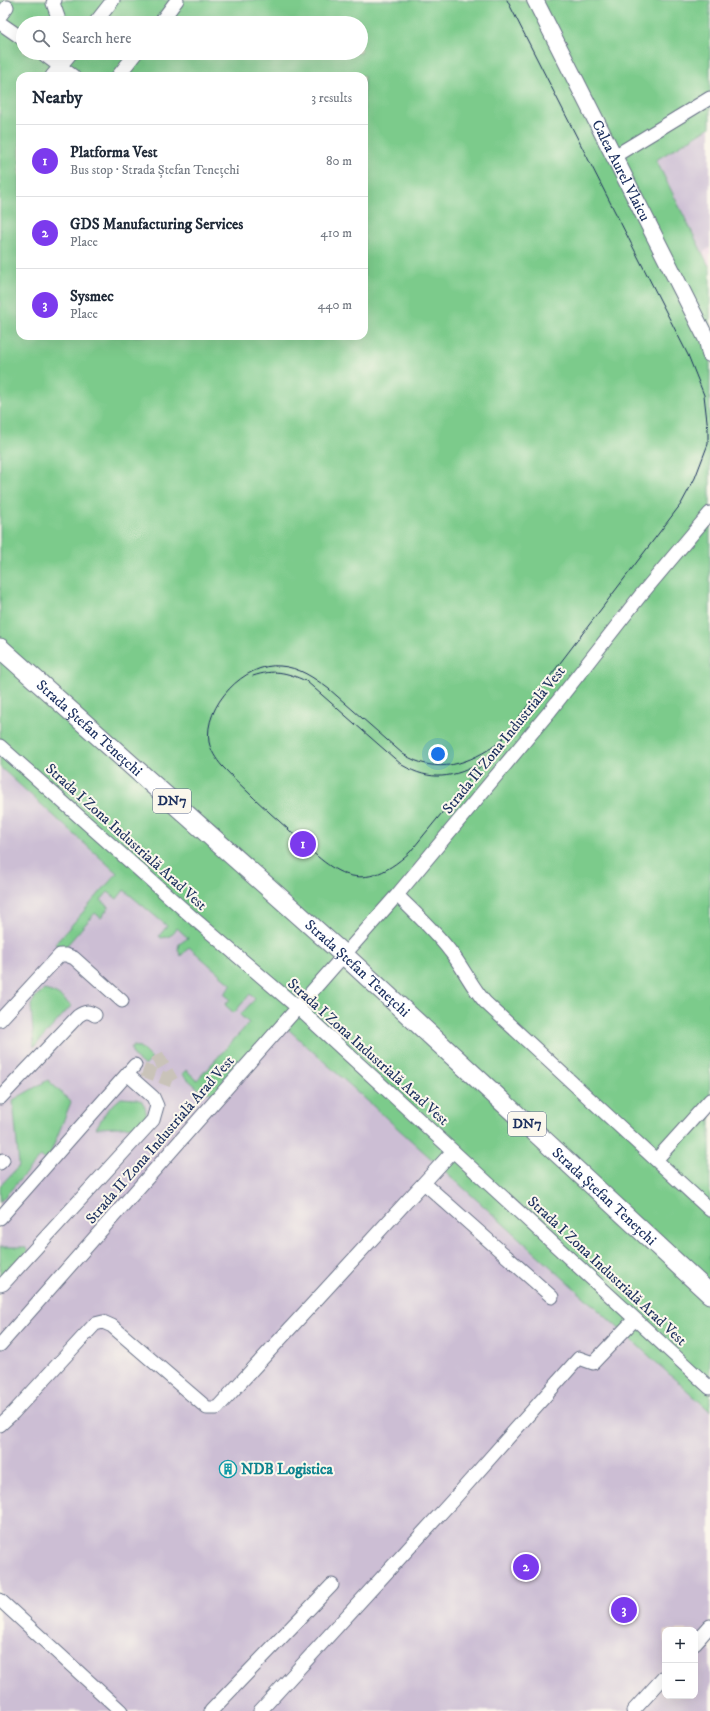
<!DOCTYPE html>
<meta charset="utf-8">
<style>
:root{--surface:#fff;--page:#f6f6f7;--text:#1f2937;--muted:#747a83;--line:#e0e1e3;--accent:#7c3aed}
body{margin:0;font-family:"IM FELL DW Pica",serif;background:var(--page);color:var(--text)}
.controls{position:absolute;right:12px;bottom:12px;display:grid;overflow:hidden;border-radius:8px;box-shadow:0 4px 16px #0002}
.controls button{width:36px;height:36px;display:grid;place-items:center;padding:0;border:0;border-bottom:1px solid var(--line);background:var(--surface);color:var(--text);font:20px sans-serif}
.you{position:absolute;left:438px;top:754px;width:14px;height:14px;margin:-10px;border:3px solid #fff;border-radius:50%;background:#1a73e8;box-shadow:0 0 0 6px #1a73e833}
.badge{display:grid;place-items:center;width:26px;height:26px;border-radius:50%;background:var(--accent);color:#fff;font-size:13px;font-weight:700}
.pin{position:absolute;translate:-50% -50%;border:2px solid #fff;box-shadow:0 1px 4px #0006}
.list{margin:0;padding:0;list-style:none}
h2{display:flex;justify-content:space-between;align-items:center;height:52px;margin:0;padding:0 16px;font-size:17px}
h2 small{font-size:13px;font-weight:400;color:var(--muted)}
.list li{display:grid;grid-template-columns:26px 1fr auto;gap:12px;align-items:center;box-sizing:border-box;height:72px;padding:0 16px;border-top:1px solid var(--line)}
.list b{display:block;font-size:15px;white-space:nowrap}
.list p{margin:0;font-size:13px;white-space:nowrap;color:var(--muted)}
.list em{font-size:13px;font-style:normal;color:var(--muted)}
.icon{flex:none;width:22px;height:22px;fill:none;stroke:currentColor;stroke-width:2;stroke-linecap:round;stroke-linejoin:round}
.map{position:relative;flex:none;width:710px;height:1711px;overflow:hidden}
.search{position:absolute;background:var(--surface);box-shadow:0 4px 16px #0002;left:16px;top:16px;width:352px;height:44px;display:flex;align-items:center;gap:10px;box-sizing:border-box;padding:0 14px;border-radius:22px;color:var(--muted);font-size:15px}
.panel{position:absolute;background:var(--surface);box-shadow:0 4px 16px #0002;left:16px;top:72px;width:352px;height:268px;border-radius:12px}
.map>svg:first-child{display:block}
.built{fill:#edd0e8}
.industrial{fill:#ccbed4;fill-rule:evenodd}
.green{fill:#7ccb8b;stroke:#4c7d74;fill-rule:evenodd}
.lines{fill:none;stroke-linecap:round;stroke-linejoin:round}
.minor-tunnel{stroke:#c9c3b9;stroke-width:13;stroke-dasharray:13 6;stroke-linecap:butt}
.minor-casing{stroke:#677086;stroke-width:15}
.major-casing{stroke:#677086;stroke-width:18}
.highway-casing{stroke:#677086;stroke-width:21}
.minor{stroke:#fff;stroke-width:13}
.major{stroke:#fff;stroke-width:16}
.highway{stroke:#fff;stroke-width:19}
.tram{stroke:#1b2f5e;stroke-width:1}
.labels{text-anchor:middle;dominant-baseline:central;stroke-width:4;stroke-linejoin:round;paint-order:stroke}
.shield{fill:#fbf7ec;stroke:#5e6b89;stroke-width:1}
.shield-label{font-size:14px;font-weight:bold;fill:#1b2f5e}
.street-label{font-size:15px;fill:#1b2f5e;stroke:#fbf7ec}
.culture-label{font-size:15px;font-weight:bold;fill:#0d838f;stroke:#fbf7ec;text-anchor:start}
</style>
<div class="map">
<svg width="710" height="1711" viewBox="0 0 710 1711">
<rect width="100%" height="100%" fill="#fbf7ec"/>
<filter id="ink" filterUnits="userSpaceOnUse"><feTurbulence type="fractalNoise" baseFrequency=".025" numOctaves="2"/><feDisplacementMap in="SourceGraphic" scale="8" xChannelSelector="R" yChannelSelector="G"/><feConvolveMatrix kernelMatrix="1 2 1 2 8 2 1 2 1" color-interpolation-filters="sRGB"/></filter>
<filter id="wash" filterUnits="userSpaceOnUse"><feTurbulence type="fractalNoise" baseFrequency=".012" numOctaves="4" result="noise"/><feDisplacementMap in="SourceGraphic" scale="16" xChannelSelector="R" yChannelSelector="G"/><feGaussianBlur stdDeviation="0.9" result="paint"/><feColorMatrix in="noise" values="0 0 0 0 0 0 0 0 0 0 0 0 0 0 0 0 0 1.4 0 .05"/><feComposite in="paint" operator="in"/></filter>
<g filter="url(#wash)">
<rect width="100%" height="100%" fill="#f4e8d0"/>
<path class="built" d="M710 248V268L702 253Z"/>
<path class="industrial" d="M710 127V248L702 253 656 160Z
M0 767 710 1411V1711H0ZM665 1630H695V1696H665Z"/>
<path class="green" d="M0 0H710V127L656 160 710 268V1411L278 1020 279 1023 214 1093 202 1092 182 1074 186 1070 197 1080 249 1023 240 1015 255 999 250 994 234 1013 225 1005 230 999 224 994 232 985 189 947 181 956 178 949 179 944 188 938 177 928C174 935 169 937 161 938L159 936 167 926 124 890 117 899 108 892 101 900 109 907 101 918 95 913 62 951 55 944 117 873 0 767ZM23 23H361V53H23ZM20 76H364V336H20Z
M44 990C56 992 63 998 71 1006L34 1047 31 1005 36 996Z
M133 1046 140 1047 152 1059 145 1066 134 1057 131 1049Z
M48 1080 71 1102 47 1162 41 1156 0 1202V1186L19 1166 13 1100Z
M121 1098 136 1099 142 1101C147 1111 149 1118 140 1126L96 1128 108 1109Z
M0 1247H25L28 1252 0 1280Z"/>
</g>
<g filter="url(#ink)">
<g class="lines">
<path class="minor-tunnel" d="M157 1055 172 1081
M143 1070 172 1081"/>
<defs>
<path id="minor" d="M55 0 53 3 60 23
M0 16 7 7
M0 23 23 39
M95 23 113 0
M160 23 177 0
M42 53 73 76
M52 76 71 53
M118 76 136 53
M613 157 710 98
M0 746 192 917 297 1007 710 1388
M397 895C415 913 434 930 450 951 463 967 471 986 485 1002L710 1210
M0 1020 60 955H66L74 958 122 1001
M0 1098 78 1016C85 1011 88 1011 95 1015
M656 1160 710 1100
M0 1163 3 1160
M424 1183 552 1297
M0 1218 135 1065
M0 1285 3 1284 153 1120 157 1106 153 1097 127 1074
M0 1345 397 895 550 711 640 596 710 513
M0 1425 13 1413 95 1324 103 1322 112 1326 207 1408H217L453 1151
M0 1600 121 1711
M695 1643 710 1626
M211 1711 332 1585
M260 1711 452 1501 579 1358 593 1363 635 1319
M633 1711 665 1676"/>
<g id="major">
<path id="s1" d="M535 0 707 340 710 354"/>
</g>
<g id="highway">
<path id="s2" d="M0 648 344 955 710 1294"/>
</g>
</defs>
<use href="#minor" class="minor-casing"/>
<use href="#major" class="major-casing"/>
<use href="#highway" class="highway-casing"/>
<use href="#minor" class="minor"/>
<use href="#major" class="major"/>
<use href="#highway" class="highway"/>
<path class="tram" d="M253 676C274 669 286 672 306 681L402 765C431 782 453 778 481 763
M500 742C469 764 437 776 403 754L329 689C314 678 299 667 280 666 245 662 203 706 209 742 211 751 216 759 222 766 243 788 265 809 288 829 330 869 357 901 410 852L500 742 681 504 695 478 708 444V430L704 395 688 355 507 0"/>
</g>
</g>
<defs>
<symbol id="building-ring" viewBox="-11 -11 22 22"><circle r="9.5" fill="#fbf7ec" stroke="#0f9aa8" stroke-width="1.5"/><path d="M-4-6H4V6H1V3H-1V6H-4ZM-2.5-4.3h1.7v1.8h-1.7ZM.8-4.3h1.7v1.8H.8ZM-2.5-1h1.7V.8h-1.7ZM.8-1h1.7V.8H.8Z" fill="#0f9aa8"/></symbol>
</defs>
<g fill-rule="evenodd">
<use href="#building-ring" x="218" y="1459" width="20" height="20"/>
</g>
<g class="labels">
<g class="shield">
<rect x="153" y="789" width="38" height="24" rx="3"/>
<rect x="508" y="1112" width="38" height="24" rx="3"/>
</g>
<g class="shield-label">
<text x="172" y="801">DN7</text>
<text x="527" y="1124">DN7</text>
</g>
<g class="street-label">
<text stroke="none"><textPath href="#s1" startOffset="191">Calea Aurel Vlaicu</textPath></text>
<text stroke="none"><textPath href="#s2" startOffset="120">Strada Ștefan Tenețchi</textPath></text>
<text transform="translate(504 740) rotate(-51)">Strada II Zona Industrială Vest</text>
<text transform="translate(126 837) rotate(42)">Strada I Zona Industrială Arad Vest</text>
<text stroke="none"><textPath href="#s2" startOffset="480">Strada Ștefan Tenețchi</textPath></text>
<text transform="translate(368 1052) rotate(42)">Strada I Zona Industrială Arad Vest</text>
<text transform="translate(160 1140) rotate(-49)">Strada II Zona Industrială Arad Vest</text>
<text stroke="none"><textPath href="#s2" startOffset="816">Strada Ștefan Tenețchi</textPath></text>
<text transform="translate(607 1271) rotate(43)">Strada I Zona Industrială Arad Vest</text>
</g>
<g class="culture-label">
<text x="241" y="1469">NDB Logistica</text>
</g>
</g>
</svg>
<div class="controls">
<button>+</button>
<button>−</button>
</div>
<div class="you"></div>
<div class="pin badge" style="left:303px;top:844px">1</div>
<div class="pin badge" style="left:526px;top:1567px">2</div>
<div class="pin badge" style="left:624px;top:1610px">3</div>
<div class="search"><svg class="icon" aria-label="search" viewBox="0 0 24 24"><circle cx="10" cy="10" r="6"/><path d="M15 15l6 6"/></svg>Search here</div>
<section class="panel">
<h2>Nearby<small>3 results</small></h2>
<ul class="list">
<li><span class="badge">1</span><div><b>Platforma Vest</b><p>Bus stop · Strada Ștefan Tenețchi</p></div><em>80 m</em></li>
<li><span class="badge">2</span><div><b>GDS Manufacturing Services</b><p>Place</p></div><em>410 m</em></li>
<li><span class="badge">3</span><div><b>Sysmec</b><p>Place</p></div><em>440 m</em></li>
</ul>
</section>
</div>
